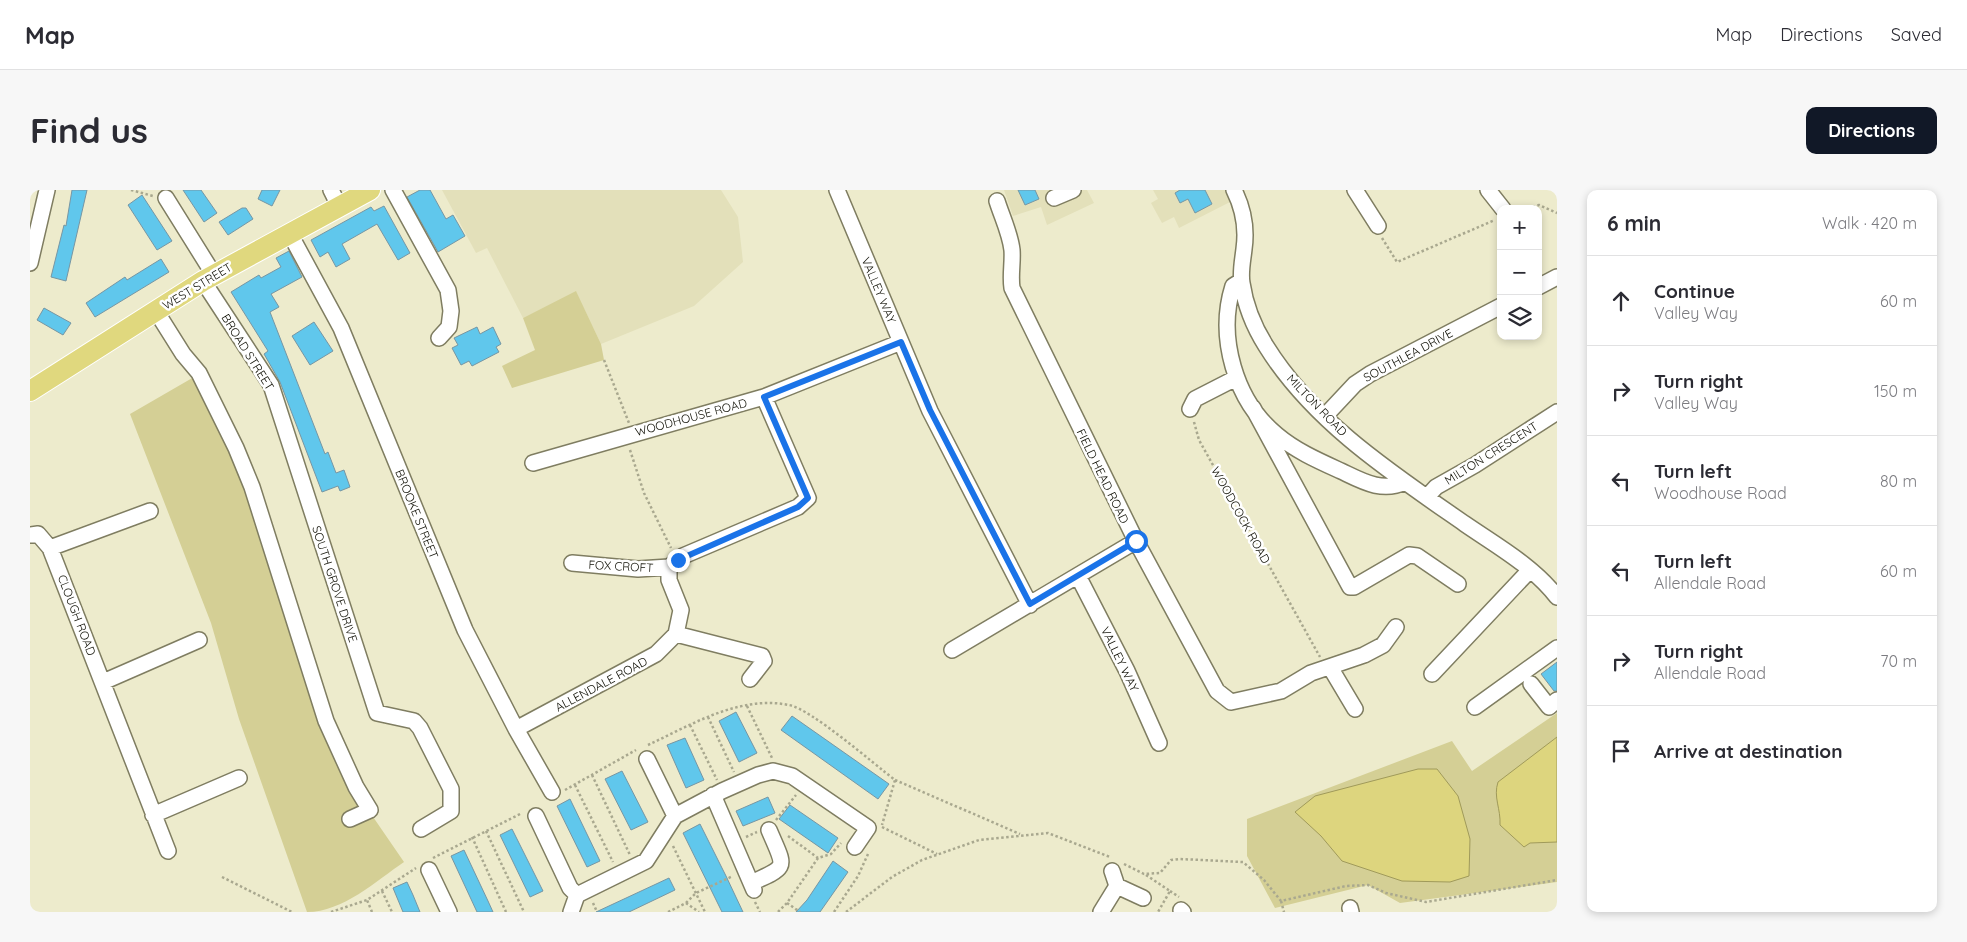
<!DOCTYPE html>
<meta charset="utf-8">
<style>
:root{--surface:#fff;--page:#f7f7f7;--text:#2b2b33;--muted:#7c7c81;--line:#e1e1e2;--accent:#111827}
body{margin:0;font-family:Quicksand,sans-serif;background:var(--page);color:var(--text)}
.controls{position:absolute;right:15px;top:15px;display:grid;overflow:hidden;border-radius:10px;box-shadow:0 2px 8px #0003}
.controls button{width:45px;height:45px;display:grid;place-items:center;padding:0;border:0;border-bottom:1px solid var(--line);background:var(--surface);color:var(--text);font:25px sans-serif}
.stop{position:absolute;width:15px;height:15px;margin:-11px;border:4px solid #1a73e8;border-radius:50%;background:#fff}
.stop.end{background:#1a73e8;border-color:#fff;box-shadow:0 1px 5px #0008}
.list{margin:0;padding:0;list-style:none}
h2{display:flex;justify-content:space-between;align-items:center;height:65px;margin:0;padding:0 20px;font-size:21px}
h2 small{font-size:16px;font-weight:400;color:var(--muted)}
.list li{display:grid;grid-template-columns:32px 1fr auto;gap:15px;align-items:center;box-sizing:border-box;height:90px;padding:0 20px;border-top:1px solid var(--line)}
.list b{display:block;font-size:19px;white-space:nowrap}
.list p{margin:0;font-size:16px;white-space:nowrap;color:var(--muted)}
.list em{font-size:16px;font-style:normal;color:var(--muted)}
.icon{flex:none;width:28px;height:28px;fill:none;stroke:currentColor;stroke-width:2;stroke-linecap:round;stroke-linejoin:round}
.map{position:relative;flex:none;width:1527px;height:722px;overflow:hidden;border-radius:10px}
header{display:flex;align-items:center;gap:30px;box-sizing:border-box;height:70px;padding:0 25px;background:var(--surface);border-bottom:1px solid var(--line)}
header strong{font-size:24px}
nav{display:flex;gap:28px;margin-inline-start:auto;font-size:18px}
.intro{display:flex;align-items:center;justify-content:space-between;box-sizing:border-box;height:120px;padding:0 30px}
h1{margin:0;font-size:35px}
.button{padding:12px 22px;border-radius:10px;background:var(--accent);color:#fff;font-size:18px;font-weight:700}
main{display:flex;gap:30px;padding:0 30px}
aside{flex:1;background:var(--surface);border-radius:10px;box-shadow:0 2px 8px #0003}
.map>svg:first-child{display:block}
.built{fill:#e3e0ba}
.green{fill:#d4cf95}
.water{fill:#ddd57e;stroke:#a09a5a}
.building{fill:#60c7ec;stroke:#7796a3}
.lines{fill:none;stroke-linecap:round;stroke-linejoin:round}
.minor-casing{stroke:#7f7d61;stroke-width:18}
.major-casing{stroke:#fff;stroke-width:22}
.path{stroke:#a9a88f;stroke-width:2.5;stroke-dasharray:2.5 2.5;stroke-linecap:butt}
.minor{stroke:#fff;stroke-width:15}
.major{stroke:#e0d87e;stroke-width:20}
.route{stroke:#1a73e8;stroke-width:6}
.labels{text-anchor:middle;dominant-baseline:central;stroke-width:5;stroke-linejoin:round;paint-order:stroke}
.street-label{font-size:12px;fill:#101006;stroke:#fff}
</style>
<header>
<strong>Map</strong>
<nav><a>Map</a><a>Directions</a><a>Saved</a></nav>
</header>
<div class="intro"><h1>Find us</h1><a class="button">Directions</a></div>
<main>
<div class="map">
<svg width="1527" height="722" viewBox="0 0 1527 722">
<rect width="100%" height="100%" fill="#edebcc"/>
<path class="built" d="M412 0H691L708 27 713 72 664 116 571 154 546 102 493 128 457 58 446 63Z
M974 0H1057L1064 13 1017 35 1011 17 983 26Z
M1123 0H1196L1202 11 1149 38 1144 27 1132 33 1121 13 1128 9Z"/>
<path class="green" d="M546 101 571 154 574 170 482 198 472 176 505 160 493 128Z
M164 187 206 268 328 605 374 672C346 691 313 722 277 722L209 529 181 433 100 224Z
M1527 523V692L1370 713 1338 695 1245 718 1217 666V629L1422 551 1442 581Z"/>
<path class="water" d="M1527 547V652L1500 653 1494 657 1470 635C1471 619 1463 607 1468 592Z
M1388 579H1407L1428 606 1440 649 1439 686 1420 692 1372 691 1312 671 1291 646 1265 622 1285 606Z"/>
<path class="building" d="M42 0H57L36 91 21 87 34 35 36 36Z
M153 0H171L187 23 174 32Z
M232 0H250L242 16 228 9Z
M390 0H400L416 29 423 25 435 46 408 62 377 7Z
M988 0H1005L1009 9 995 15Z
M1150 0H1175L1182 14 1165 23 1158 9 1150 13 1145 3Z
M112 5 142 51 127 60 98 15Z
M354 16 380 63 368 70 347 34 312 54 320 69 306 77 298 62 290 67 281 50 341 17 344 21Z
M212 18H216L223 29 198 45 189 32Z
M259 61 272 87 241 104 249 117 240 122 295 264 298 262 306 283 314 280 320 297 310 301 308 296 292 302 250 192 234 164 238 161 201 102 229 85 231 88 251 77 246 68Z
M131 69 139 82 65 127 56 113 95 87 97 90Z
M14 118 41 133 33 145 7 130Z
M284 132 303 161 280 175 262 146Z
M447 137 450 144 463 137 471 154 466 157 469 162 442 176 439 171 431 175 422 158 428 155 424 148Z
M1527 472V501H1524L1511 484Z
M706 522 727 563 709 572 689 531Z
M762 526 859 594 848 609 751 540Z
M655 548 674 590 656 598 637 555Z
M592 581 618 632 601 640 575 589Z
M738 607 745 623 713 636 706 621Z
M540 609 570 671 557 677 527 616Z
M760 615 808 648 798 663 749 629Z
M670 634 696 686 713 722H692L653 643Z
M482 639 513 701 500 707 470 645Z
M434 660 458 711 463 722H447L421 666Z
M803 671 818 682 790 722H766L777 710Z
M639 688 645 700 599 722H566Z
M377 692 383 705 390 722H373L363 698Z"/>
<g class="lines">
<defs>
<path id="minor" d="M301 0 309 16
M363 0 418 100 421 121 419 137 409 148
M807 0 900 221 1000 415
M1204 0C1213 18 1217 38 1214 59 1213 69 1210 82 1212 93 1215 114 1224 137 1236 156 1283 232 1363 284 1435 334 1467 356 1503 376 1527 407
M1325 0 1348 36
M1458 0 1473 19
M136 8 184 85
M1024 8 1043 0
M967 11C972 27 980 43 982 60 983 73 980 85 982 98L1106 351 1187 501 1201 512 1251 501 1281 483 1334 465 1353 455 1366 437
M260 44 311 138 435 440 486 539 522 602
M0 73 17 0
M173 91 241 195 347 523 384 531 390 538 421 599V621L391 639
M1211 91 1203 96C1187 147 1205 211 1247 245 1266 261 1289 271 1311 281 1332 291 1352 303 1375 292
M1508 97 1527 87
M126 121 153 164 169 183 206 258 222 297 296 531 326 597 340 620 320 629
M1223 218 1320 397H1324L1379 365 1387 366 1428 394
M1160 219 1165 209 1206 188
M1295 226 1325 194 1340 184 1471 116
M503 273 734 207 871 152
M1397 307 1406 297 1445 275 1527 222
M0 345 8 344 20 358 138 661
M20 358 120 321
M542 373 608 379 639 377
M1048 386 1097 481 1129 553
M646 444 732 466 734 471 720 489
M922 460 1106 351
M1300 477 1325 519
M1402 484 1500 380
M73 492 169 450
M1501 494 1519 517 1527 510
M1445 517 1527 458
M486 539 626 464 646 444 651 420 639 390V377L653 366 768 317 778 308 734 207
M617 569 645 626
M683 605 724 700
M123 625 209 588
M506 626 540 698 547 705
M399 680 419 722
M1082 681 1087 696 1113 708
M721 693C760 676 755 678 739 640
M1320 718 1321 722
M1151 720 1153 722
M541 722 547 705 616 671 645 626 692 601 728 585 743 581 762 586 838 638 825 657
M1071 722 1087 696"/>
<path id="major" d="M0 201 173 91 340 0"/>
</defs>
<use href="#minor" class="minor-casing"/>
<use href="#major" class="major-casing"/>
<path class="path" d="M101 0 123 6
M1498 19 1509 15 1527 23
M1352 48 1367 72 1465 30
M574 170 599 233
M1164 232 1169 250 1290 467
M600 260 614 303 641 358
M717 516 742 568
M678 527 704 582
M660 535 687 590
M618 555C661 535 709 505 759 515 781 519 844 574 865 590L852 635
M562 585 600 665
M865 590 990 644
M545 595 583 672
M535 600 606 560
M746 630 766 605
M852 637 907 664
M456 641 494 722
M758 646 788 668
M442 647 476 722
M716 647 727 642
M643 656 675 722
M403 668 492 623
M1094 674 1114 684 1130 683 1141 670 1150 669 1213 672 1234 690 1251 711 1316 696 1338 695 1356 703 1396 712 1527 690
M1116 685 1140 701 1128 722
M192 687 262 722
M352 701 362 722
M1140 701 1149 707
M1251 711 1254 722
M725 712 730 722
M563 713 567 722
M656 713 666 703 703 686
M757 713 770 722
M301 722 337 710
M342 722 337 710 386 678
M638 722 656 713 669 722
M748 722 757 713 788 668 801 664 811 653
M804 722 828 686 838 664
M816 722 862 687 892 670 949 650 1018 643 1080 667"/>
<use href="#minor" class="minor"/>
<use href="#major" class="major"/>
</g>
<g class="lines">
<path class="route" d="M648 370 768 317 778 308 734 207 871 152 900 220 1000 414 1106 351"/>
</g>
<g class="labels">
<g class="street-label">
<text transform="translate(167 96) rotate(-31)">WEST STREET</text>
<text transform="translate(849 100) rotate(67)">VALLEY WAY</text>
<text transform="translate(218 162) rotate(58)">BROAD STREET</text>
<text transform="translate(1378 165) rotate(-28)">SOUTHLEA DRIVE</text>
<text transform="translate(1287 215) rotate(46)">MILTON ROAD</text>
<text transform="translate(661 227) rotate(-15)">WOODHOUSE ROAD</text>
<text transform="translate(1461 263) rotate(-32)">MILTON CRESCENT</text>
<text transform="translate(1073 286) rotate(64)">FIELD HEAD ROAD</text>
<text transform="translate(387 324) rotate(68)">BROOKE STREET</text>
<text transform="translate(1211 325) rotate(61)">WOODCOCK ROAD</text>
<text transform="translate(591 376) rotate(3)">FOX CROFT</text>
<text transform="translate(305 394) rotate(72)">SOUTH GROVE DRIVE</text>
<text transform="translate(47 425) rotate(69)">CLOUGH ROAD</text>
<text transform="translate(1090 469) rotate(64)">VALLEY WAY</text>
<text transform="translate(571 494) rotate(-28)">ALLENDALE ROAD</text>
</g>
</g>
</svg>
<div class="controls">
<button>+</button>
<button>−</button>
<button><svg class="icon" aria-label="layers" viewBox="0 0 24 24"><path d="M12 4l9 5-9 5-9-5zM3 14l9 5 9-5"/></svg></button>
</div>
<div class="stop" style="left:1106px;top:351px"></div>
<div class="stop end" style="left:648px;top:370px"></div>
</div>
<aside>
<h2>6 min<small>Walk · 420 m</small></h2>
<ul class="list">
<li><svg class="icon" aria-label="ahead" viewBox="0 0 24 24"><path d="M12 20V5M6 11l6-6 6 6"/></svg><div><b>Continue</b><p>Valley Way</p></div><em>60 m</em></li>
<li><svg class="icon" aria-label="right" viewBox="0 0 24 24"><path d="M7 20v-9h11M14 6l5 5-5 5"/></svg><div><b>Turn right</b><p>Valley Way</p></div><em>150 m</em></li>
<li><svg class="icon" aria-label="left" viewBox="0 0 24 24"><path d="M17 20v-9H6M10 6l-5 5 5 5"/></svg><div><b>Turn left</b><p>Woodhouse Road</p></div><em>80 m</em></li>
<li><svg class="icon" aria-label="left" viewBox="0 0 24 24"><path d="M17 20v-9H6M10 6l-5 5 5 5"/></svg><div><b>Turn left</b><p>Allendale Road</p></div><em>60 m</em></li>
<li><svg class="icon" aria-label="right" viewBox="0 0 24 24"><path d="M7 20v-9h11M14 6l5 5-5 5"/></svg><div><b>Turn right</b><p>Allendale Road</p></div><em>70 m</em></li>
<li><svg class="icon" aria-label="arrive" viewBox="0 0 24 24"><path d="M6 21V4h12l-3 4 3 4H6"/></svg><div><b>Arrive at destination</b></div></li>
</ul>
</aside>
</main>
